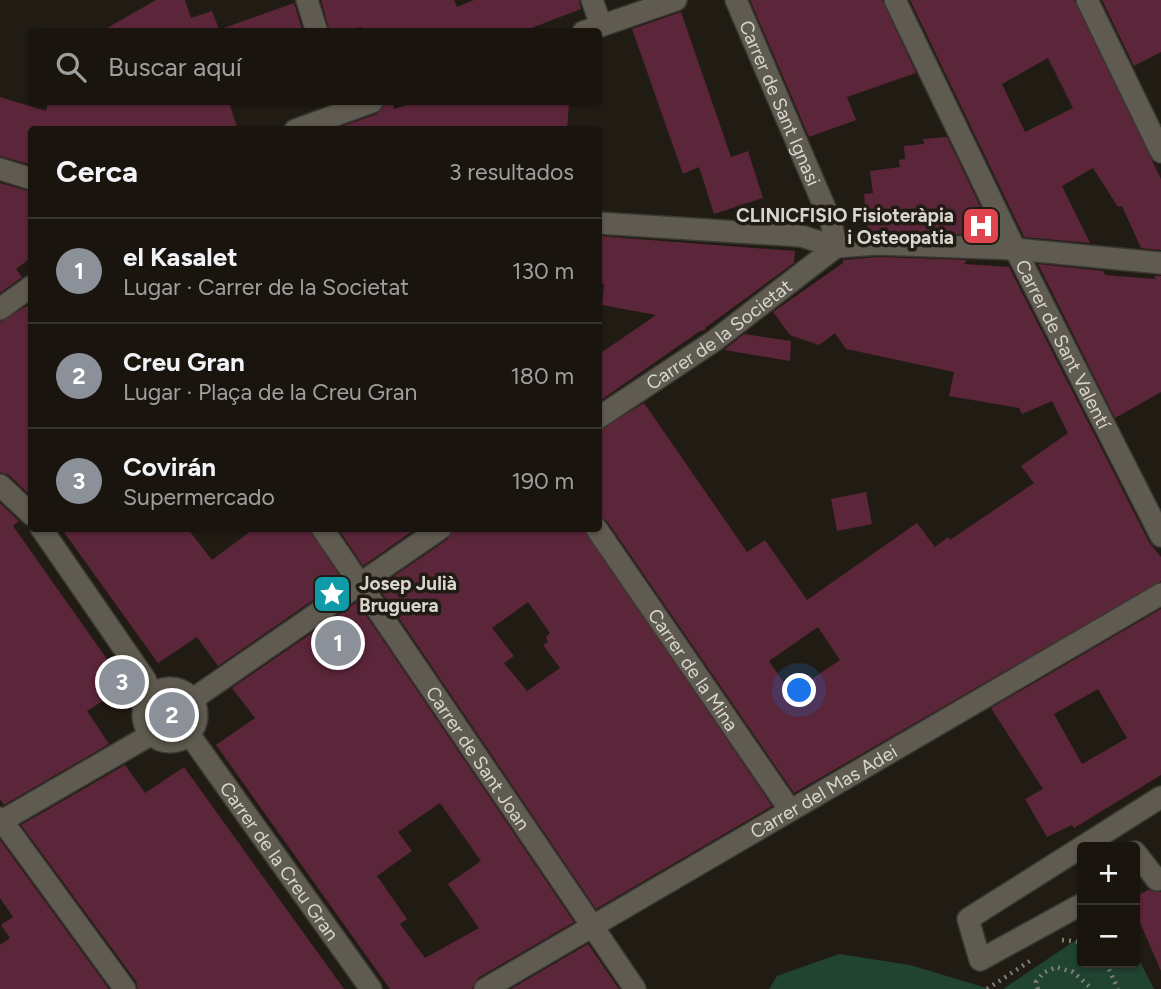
<!DOCTYPE html>
<html lang="es">
<meta charset="utf-8">
<style>
:root{--surface:#19150e;--page:#221e17;--text:#f1f3f6;--muted:#9f9f9e;--line:#37342e;--accent:#8c9099}
body{margin:0;font-family:Figtree,sans-serif;background:var(--page);color:var(--text)}
.controls{position:absolute;right:21px;bottom:21px;display:grid;overflow:hidden;border-radius:7px;box-shadow:0 2px 5px #0004}
.controls button{width:63px;height:63px;display:grid;place-items:center;padding:0;border:0;border-bottom:2px solid var(--line);background:var(--surface);color:var(--text);font:35px sans-serif}
.you{position:absolute;left:800px;top:691px;width:24px;height:24px;margin:-18px;border:5px solid #fff;border-radius:50%;background:#1a73e8;box-shadow:0 0 0 10px #1a73e833}
.badge{display:grid;place-items:center;width:46px;height:46px;border-radius:50%;background:var(--accent);color:#fff;font-size:23px;font-weight:700}
.pin{position:absolute;translate:-50% -50%;border:4px solid #fff;box-shadow:0 2px 7px #0006}
.list{margin:0;padding:0;list-style:none}
h2{display:flex;justify-content:space-between;align-items:center;height:91px;margin:0;padding:0 28px;font-size:30px}
h2 small{font-size:23px;font-weight:400;color:var(--muted)}
.list li{display:grid;grid-template-columns:46px 1fr auto;gap:21px;align-items:center;box-sizing:border-box;height:105px;padding:0 28px;border-top:2px solid var(--line)}
.list b{display:block;font-size:26px;white-space:nowrap}
.list p{margin:0;font-size:23px;white-space:nowrap;color:var(--muted)}
.list em{font-size:23px;font-style:normal;color:var(--muted)}
.icon{flex:none;width:38px;height:38px;fill:none;stroke:currentColor;stroke-width:2;stroke-linecap:round;stroke-linejoin:round}
.map{position:relative;flex:none;width:1161px;height:989px;overflow:hidden}
.search{position:absolute;background:var(--surface);box-shadow:0 2px 5px #0004;left:28px;top:28px;width:574px;height:77px;display:flex;align-items:center;gap:18px;box-sizing:border-box;padding:0 24px;border-radius:7px;color:var(--muted);font-size:26px}
.panel{position:absolute;background:var(--surface);box-shadow:0 2px 5px #0004;left:28px;top:126px;width:574px;height:406px;border-radius:7px}
.map>svg:first-child{display:block}
.green{fill:#204332}
.building{fill:#5c263a;fill-rule:evenodd}
.lines{fill:none;stroke-linecap:round;stroke-linejoin:round}
.minor-casing{stroke:#3b3833;stroke-width:24}
.path{stroke:#817e76;stroke-width:4.5;stroke-dasharray:2 5;stroke-linecap:butt}
.minor{stroke:#605b50;stroke-width:21}
.labels{text-anchor:middle;dominant-baseline:central;stroke-width:7;stroke-linejoin:round;paint-order:stroke}
.street-label{font-size:19px;fill:#d8d5cf;stroke:#211c13}
.poi-label{font-size:19px;font-weight:bold;fill:#d8d5cf;stroke:#211c13;text-anchor:end}
</style>
<div class="map">
<svg width="1161" height="989" viewBox="0 0 1161 989">
<rect width="100%" height="100%" fill="#211c13"/>
<path class="green" d="M1082 936V963H1135V952L1154 989H1003Z
M839 954 910 965 990 989H769L777 976Z"/>
<path class="building" d="M156 0H185L191 18 212 11 220 32H100Z
M321 0H454L457 7 474 0H579L581 9 521 32H364L362 27 330 32Z
M750 0H882L916 73 847 97 856 120 809 137Z
M910 0H1074L1161 179V250L1141 248 1122 206 1118 207 1093 168 1062 186 1090 243 1024 237ZM1048 58 1073 108 1025 132 1002 84Z
M1102 0H1161V52L1134 66Z
M294 3 303 32H222L221 29Z
M681 12 731 157 748 151 763 198 714 214 699 167 683 174 632 29Z
M0 97 46 111 48 102H229L238 130H32V165L0 156Z
M385 102H393L394 109 416 102H569L567 130H344L343 126 377 114Z
M947 137 992 231 988 235 868 232 864 194 873 193 870 171 900 167 899 160 905 159 904 146 924 144 923 139Z
M0 183 32 192V257L16 269 22 277 0 293Z
M598 236 795 251 794 263 705 328 706 330 700 331 598 402V355L656 315 602 305 604 284 598 283Z
M878 257 967 260 964 264 1009 267 1149 542 1161 557V581L794 793 607 521 598 515V431L644 403 747 552 765 540 807 600 917 523 935 547 948 537 950 540 1034 483 1021 466 1068 433 1052 401 1022 414 1019 408 949 396 954 372 846 349 835 333 819 345 790 335 773 312 843 263V260ZM818 627 840 660 791 693 769 661Z
M1038 264 1103 271 1105 275 1156 279 1154 276H1161V392L1115 418Z
M32 303V497L9 475 0 472V322Z
M744 334 791 341 790 361 724 350Z
M866 492 872 524 837 531 831 499Z
M0 503 19 521 13 526 126 686 87 711 109 744 4 805 0 799Z
M61 528H187L212 560 255 528H309L342 580 218 666 197 637 158 663Z
M338 528H417L363 566Z
M454 528H583L772 806 596 909 378 587 448 539ZM528 602 550 633 546 637 548 642 543 645 560 668 527 691 504 663 514 656 492 628Z
M357 602 574 922 478 978 472 989H390L216 745 255 718 232 688ZM440 803 481 861 448 884 479 928 425 958 400 924 407 919 377 876 412 851 398 832Z
M1161 609V775L1074 828 1072 825 1047 837 1025 799 1043 789 991 708ZM1098 689 1127 738 1082 764 1054 714Z
M125 765 145 793 184 767 344 989H138L136 981 21 825Z
M0 840 109 989H0V945L10 938 1 925 13 917 0 898Z
M1148 890 1161 892V971L1135 911V897Z
M588 944 619 989H511Z"/>
<g class="lines">
<defs>
<g id="minor">
<path d="M307 0 317 32"/>
<path d="M592 0 601 25"/>
<path id="s1" d="M736 0 831 222 836 247"/>
<path id="s2" d="M895 0 1015 249 1161 536"/>
<path d="M1087 0 1161 152"/>
<path d="M583 32 676 0"/>
<path d="M295 130 372 102"/>
<path d="M0 169 32 179"/>
<path d="M598 223 801 236 836 247 878 244 1015 249 1161 263"/>
<path d="M0 309 32 286"/>
<path id="s3" d="M598 418 714 341 836 247"/>
<path d="M0 485 32 515"/>
<path d="M41 528 145 679 152 695"/>
<path id="s4" d="M322 528 635 989"/>
<path id="s5" d="M596 528 790 810"/>
<circle cx="170" cy="715" r="27"/>
<path d="M193 699 441 528"/>
<path id="s6" d="M189 734 371 989"/>
<path d="M0 818 125 989"/>
<path d="M0 822 152 734"/>
<path d="M1135 852 1157 880 1161 878"/>
<path d="M1082 904 980 960 968 919 1161 797"/>
<path id="s7" d="M485 989 1161 594"/>
</g>
</defs>
<use href="#minor" class="minor-casing"/>
<path class="path" d="M1062 940 1082 942
M1106 963 1118 989
M987 989 1033 959
M1038 989 1036 982 1043 973 1056 967 1073 972 1092 989"/>
<use href="#minor" class="minor"/>
</g>
<defs>
<symbol id="hospital-square" viewBox="-11 -11 22 22"><rect x="-9" y="-9" width="18" height="18" rx="4" fill="#e0444e" stroke="#211c13"/><path d="M-5-5h3v3.5h4V-5h3V5h-3V1.5h-4V5h-3Z" fill="#fff"/></symbol>
<symbol id="sight-square" viewBox="-11 -11 22 22"><rect x="-9" y="-9" width="18" height="18" rx="4" fill="#0f9aa8" stroke="#211c13"/><path d="M0-6L1.8-2.2L6-1.7L2.9 1.2L3.7 5.4L0 3.3L-3.7 5.4L-2.9 1.2L-6-1.7L-1.8-2.2Z" fill="#fff"/></symbol>
</defs>
<g fill-rule="evenodd">
<use href="#hospital-square" x="959" y="204" width="44" height="44"/>
<use href="#sight-square" x="310" y="572" width="44" height="44"/>
</g>
<g class="labels">
<g class="street-label">
<text stroke="none"><textPath href="#s1" startOffset="112">Carrer de Sant Ignasi</textPath></text>
<text stroke="none"><textPath href="#s3" startOffset="147">Carrer de la Societat</textPath></text>
<text stroke="none"><textPath href="#s2" startOffset="383">Carrer de Sant Valentí</textPath></text>
<text stroke="none"><textPath href="#s5" startOffset="172">Carrer de la Mina</textPath></text>
<text stroke="none"><textPath href="#s4" startOffset="278">Carrer de Sant Joan</textPath></text>
<text stroke="none"><textPath href="#s7" startOffset="392">Carrer del Mas Adei</textPath></text>
<text stroke="none"><textPath href="#s6" startOffset="156">Carrer de la Creu Gran</textPath></text>
</g>
<g class="poi-label">
<text x="954" y="215">CLINICFISIO Fisioteràpia<tspan x="954" dy="22">i Osteopatia</tspan></text>
<text x="359" y="583" text-anchor="start">Josep Julià<tspan x="359" dy="22">Bruguera</tspan></text>
</g>
</g>
</svg>
<div class="controls">
<button>+</button>
<button>−</button>
</div>
<div class="you"></div>
<div class="pin badge" style="left:338px;top:643px">1</div>
<div class="pin badge" style="left:172px;top:715px">2</div>
<div class="pin badge" style="left:122px;top:682px">3</div>
<div class="search"><svg class="icon" aria-label="search" viewBox="0 0 24 24"><circle cx="10" cy="10" r="6"/><path d="M15 15l6 6"/></svg>Buscar aquí</div>
<section class="panel">
<h2>Cerca<small>3 resultados</small></h2>
<ul class="list">
<li><span class="badge">1</span><div><b>el Kasalet</b><p>Lugar · Carrer de la Societat</p></div><em>130 m</em></li>
<li><span class="badge">2</span><div><b>Creu Gran</b><p>Lugar · Plaça de la Creu Gran</p></div><em>180 m</em></li>
<li><span class="badge">3</span><div><b>Covirán</b><p>Supermercado</p></div><em>190 m</em></li>
</ul>
</section>
</div>
